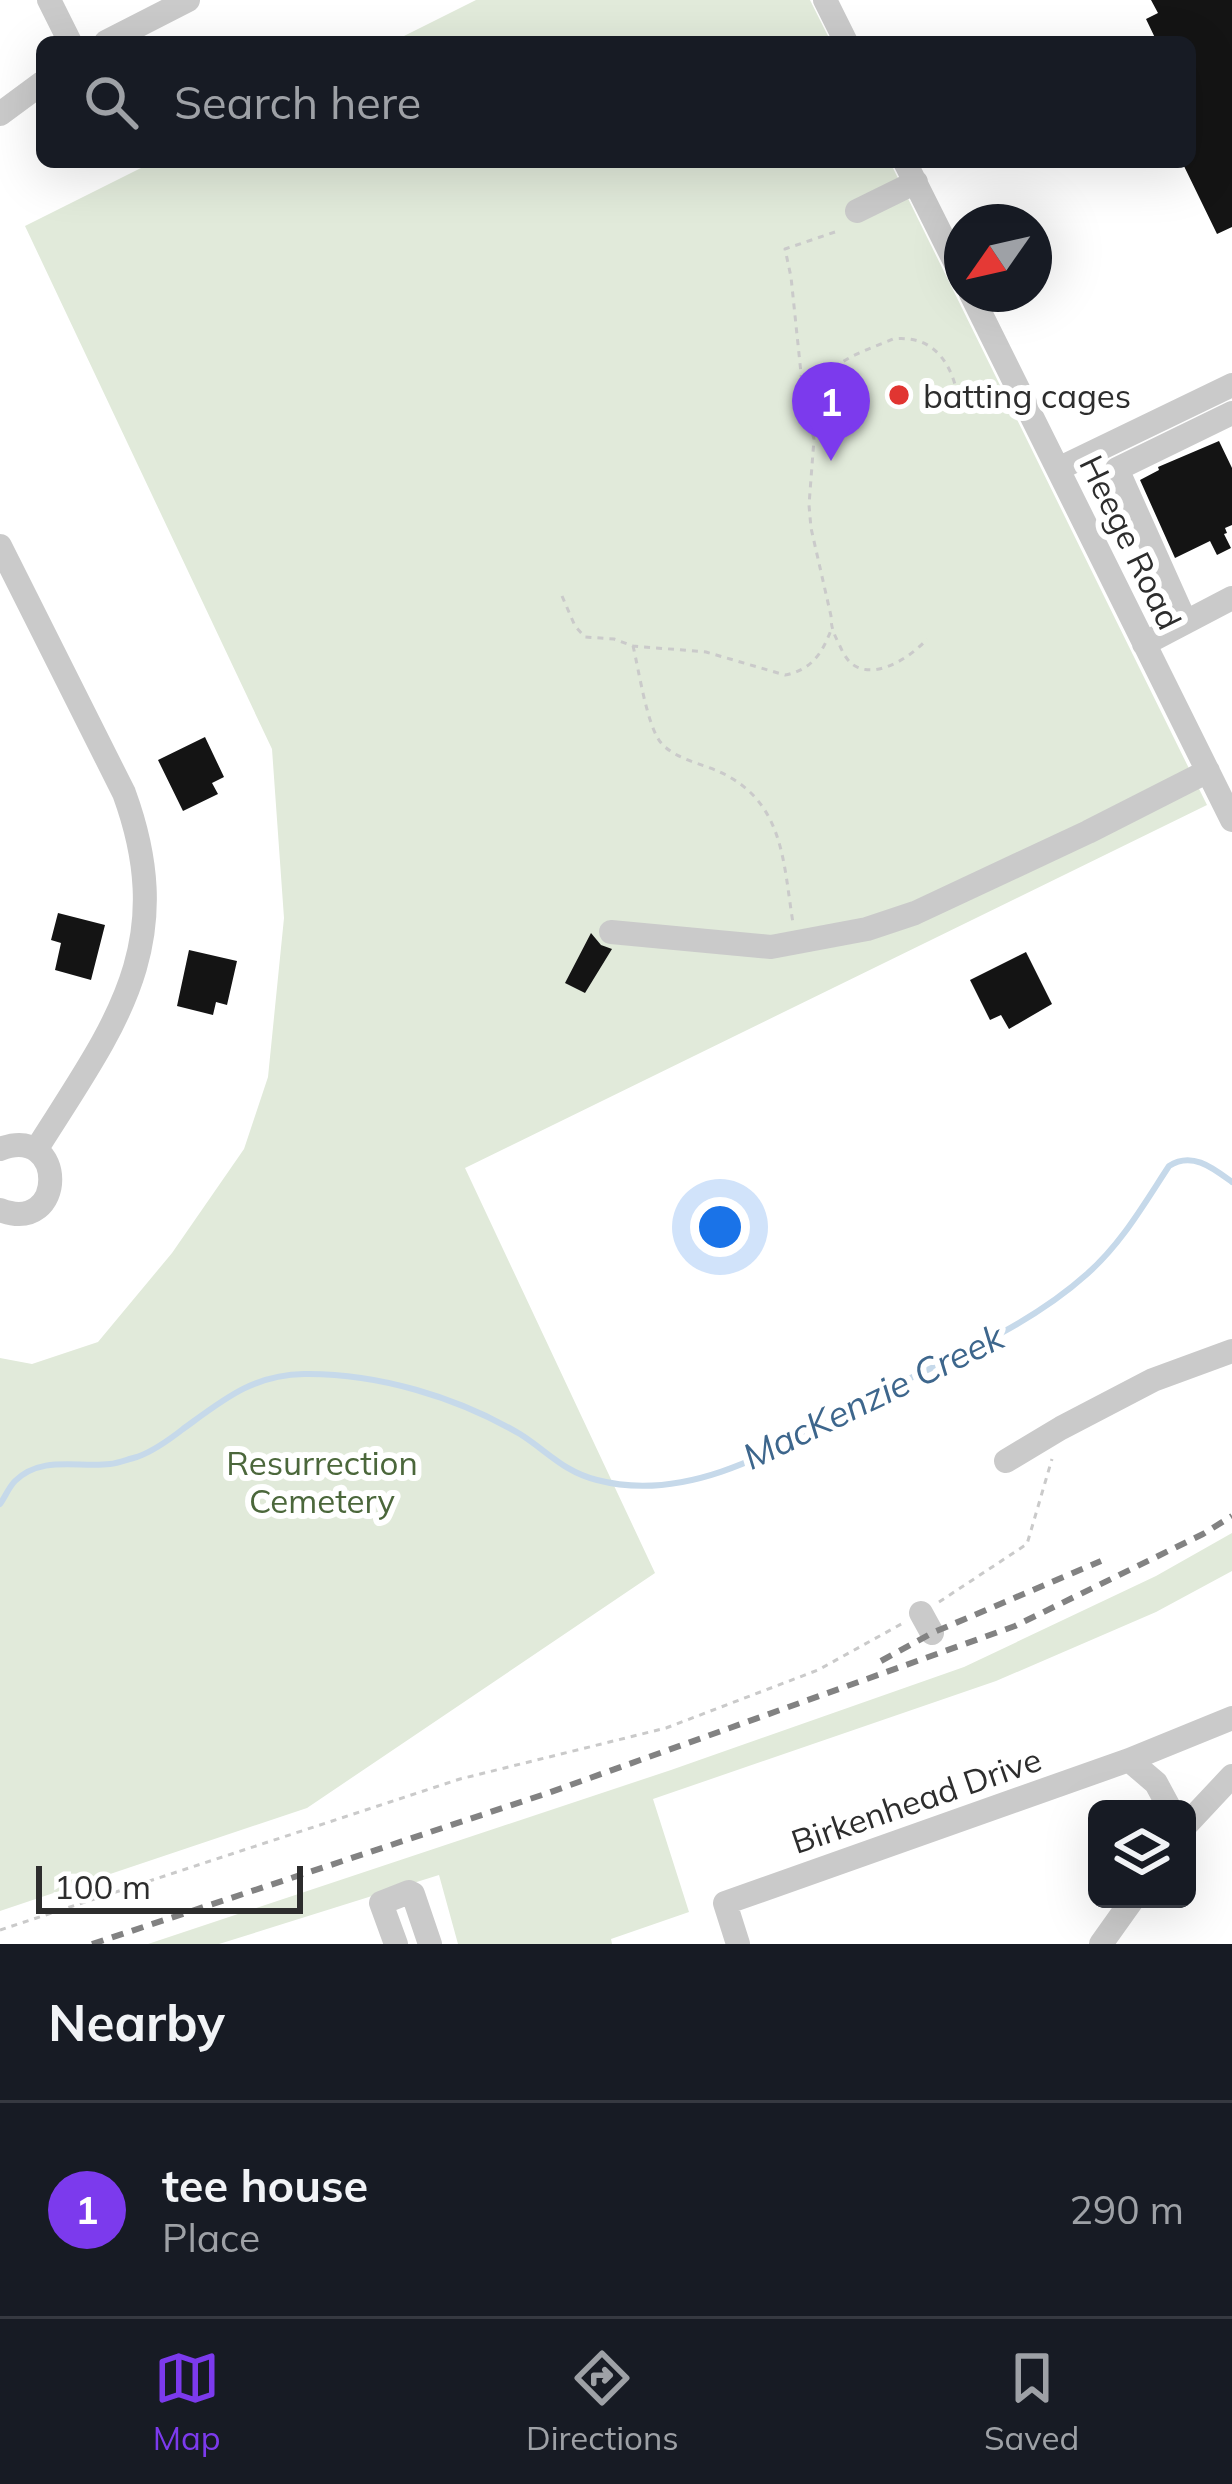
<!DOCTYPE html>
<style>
:root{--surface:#171b24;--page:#20242c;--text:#f1f3f6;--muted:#9ea1a6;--line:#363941;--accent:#7c3aed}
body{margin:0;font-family:Mulish,sans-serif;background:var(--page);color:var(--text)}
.controls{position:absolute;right:36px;bottom:36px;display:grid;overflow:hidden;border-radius:18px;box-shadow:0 12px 48px #0002}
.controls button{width:108px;height:108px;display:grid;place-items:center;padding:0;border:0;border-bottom:3px solid var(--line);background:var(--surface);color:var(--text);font:60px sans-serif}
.compass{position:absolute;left:944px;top:204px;width:108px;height:108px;border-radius:50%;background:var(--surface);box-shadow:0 12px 48px #0002;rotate:236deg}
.scale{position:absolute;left:36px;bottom:30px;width:267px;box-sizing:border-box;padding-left:12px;border:6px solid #2d2d2d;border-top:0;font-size:33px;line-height:42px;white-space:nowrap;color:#2d2d2d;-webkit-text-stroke:9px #fff;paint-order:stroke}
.you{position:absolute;left:720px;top:1227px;width:42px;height:42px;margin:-30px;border:9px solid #fff;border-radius:50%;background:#1a73e8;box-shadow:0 0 0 18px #1a73e833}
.badge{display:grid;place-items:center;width:78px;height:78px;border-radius:50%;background:var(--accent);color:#fff;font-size:39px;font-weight:700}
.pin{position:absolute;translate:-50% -99px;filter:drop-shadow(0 3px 6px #0008)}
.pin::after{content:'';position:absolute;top:63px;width:42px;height:36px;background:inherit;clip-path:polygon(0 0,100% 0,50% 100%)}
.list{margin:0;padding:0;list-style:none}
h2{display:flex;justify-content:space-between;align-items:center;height:156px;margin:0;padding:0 48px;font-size:51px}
h2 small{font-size:39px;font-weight:400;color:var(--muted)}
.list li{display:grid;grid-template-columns:78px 1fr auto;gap:36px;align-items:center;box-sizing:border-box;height:216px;padding:0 48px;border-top:3px solid var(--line)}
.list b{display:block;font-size:45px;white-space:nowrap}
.list p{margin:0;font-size:39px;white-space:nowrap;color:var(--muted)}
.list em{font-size:39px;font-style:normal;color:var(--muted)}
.icon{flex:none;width:66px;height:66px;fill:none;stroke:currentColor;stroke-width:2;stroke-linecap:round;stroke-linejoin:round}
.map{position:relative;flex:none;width:1232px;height:1944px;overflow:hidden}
.search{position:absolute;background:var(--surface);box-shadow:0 12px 48px #0002;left:36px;right:36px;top:36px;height:132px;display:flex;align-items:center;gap:30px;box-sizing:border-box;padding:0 42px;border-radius:18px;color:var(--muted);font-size:45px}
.sheet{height:372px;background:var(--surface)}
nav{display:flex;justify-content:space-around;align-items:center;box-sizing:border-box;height:168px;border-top:3px solid var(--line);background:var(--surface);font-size:33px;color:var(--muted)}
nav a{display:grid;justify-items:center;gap:6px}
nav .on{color:var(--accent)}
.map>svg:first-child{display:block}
.green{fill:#e1eada}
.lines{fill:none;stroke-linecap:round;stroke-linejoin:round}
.stream{stroke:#c6d9ea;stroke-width:6}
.building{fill:#141414}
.path{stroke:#cacaca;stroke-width:3;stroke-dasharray:6 6;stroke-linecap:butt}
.minor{stroke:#cacaca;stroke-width:24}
.rail{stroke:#828282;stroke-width:6;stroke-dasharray:12 9;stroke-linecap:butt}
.poi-dot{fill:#e13531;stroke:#fff;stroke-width:4.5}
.labels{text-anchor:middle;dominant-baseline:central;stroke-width:12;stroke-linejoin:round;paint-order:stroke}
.poi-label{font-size:33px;fill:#2d2d2d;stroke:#fff;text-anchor:start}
.street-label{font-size:33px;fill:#2d2d2d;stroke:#fff}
.park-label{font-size:33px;fill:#4b673b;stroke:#fff}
.water-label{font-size:36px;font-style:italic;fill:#3d668c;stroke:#fff}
</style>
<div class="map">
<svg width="1232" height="1944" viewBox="0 0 1232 1944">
<rect width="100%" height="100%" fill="#fff"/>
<path class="green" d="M476 0H810L831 42H392Z
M153 162H890L1207 805 465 1168 655 1573 307 1808 0 1911V1358L32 1364 98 1342 172 1253 244 1149 268 1077 284 918 272 749 25 226Z
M1232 1533V1571L1156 1612 996 1681 653 1799 689 1912 611 1939 612 1944H458L439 1875 219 1944H148L671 1770 964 1667 1156 1576Z"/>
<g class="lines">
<path class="stream" d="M0 1504C5 1497 9 1487 15 1481 42 1455 78 1468 110 1464 119 1463 128 1459 137 1457 154 1451 169 1440 183 1429 223 1400 252 1375 304 1374 377 1373 457 1397 520 1434 547 1451 564 1472 597 1480 699 1507 798 1435 884 1391 954 1356 1028 1327 1087 1274 1122 1243 1144 1204 1169 1166 1192 1151 1213 1168 1232 1182"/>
</g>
<path class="building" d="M1151 0H1232V227L1217 234 1182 162H1190V42H1157L1146 19 1158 13Z
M1219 441 1232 468V525L1225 528 1227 533 1224 534 1231 548 1217 555 1210 541 1175 558 1140 480 1159 470 1158 467Z
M205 737 224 777 212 783 218 794 183 811 158 760Z
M58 913 105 925 91 980 55 970 61 943 51 940Z
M591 933 601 945 612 949 585 993 565 983Z
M189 950 237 961 227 1005 216 1002 213 1015 177 1006Z
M1026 952 1052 1004 1009 1029 1001 1015 990 1020 970 980Z"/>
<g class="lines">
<path class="path" d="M835 232 785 249 791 277 804 402 814 439 809 505 811 528 831 616C831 628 834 634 839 644 843 653 848 663 857 667 880 678 913 655 927 639
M811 423C821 410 819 401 823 387 830 359 871 349 893 339 939 334 956 371 960 411
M562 596 575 626 585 637 614 639 633 646 706 652 785 675C811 670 822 654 831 630
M633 646C639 670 647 728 662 744 676 759 702 764 720 772 784 802 783 861 793 923
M939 1602 1027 1544 1052 1459
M0 1930 460 1779 666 1728 818 1670 905 1622"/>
<path class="minor" d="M49 0 70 42
M825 0 846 42
M106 42 188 0
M0 114 42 83
M905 162 962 276
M857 211 916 182
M971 294 1232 820
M1058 469 1232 385
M0 546 124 793C180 946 114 1026 36 1150
M1185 621 1117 469 1232 413
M1144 644 1232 598
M611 932 771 947 867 929 915 913 1088 832 1208 771
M0 1149C67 1123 67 1236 0 1210
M1006 1461 1061 1428 1153 1380 1232 1351
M921 1613 932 1633
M1129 1760 1156 1783 1170 1809
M1187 1824 1232 1776
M396 1944 381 1903 409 1892 413 1894 430 1944
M738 1944 725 1903 1129 1760 1232 1718
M1101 1944 1133 1899"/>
<path class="rail" d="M881 1661 932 1633 1101 1561
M92 1944 548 1793 1015 1626 1203 1534 1232 1516"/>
</g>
<circle class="poi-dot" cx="899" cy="395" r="12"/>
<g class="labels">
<g class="poi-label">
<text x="923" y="395">batting cages</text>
</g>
<g class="street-label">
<text transform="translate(1131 542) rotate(64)">Heege Road</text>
<text transform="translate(916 1800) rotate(-19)">Birkenhead Drive</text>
</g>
<g class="park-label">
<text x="322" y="1462">Resurrection<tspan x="322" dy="38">Cemetery</tspan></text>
</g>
<g class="water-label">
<text transform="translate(873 1396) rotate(-26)">MacKenzie Creek</text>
</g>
</g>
</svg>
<div class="controls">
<button><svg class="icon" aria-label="layers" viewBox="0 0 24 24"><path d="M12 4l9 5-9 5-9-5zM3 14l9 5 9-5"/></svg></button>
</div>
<svg class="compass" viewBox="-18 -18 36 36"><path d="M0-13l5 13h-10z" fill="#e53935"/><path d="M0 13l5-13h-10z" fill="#9ea1a6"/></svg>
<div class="scale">100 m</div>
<div class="you"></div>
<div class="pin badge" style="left:831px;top:461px">1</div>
<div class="search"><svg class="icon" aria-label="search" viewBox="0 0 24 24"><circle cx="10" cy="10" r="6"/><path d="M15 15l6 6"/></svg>Search here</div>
</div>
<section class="sheet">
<h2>Nearby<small></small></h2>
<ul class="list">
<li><span class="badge">1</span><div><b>tee house</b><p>Place</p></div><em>290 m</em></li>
</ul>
</section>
<nav>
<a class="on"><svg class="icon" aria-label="map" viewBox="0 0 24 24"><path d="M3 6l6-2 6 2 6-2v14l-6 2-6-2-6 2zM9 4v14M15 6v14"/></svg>Map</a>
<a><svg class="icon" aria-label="directions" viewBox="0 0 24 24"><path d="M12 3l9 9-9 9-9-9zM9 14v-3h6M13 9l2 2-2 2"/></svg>Directions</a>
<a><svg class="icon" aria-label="saved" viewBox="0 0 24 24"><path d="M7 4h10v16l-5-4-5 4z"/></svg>Saved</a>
</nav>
